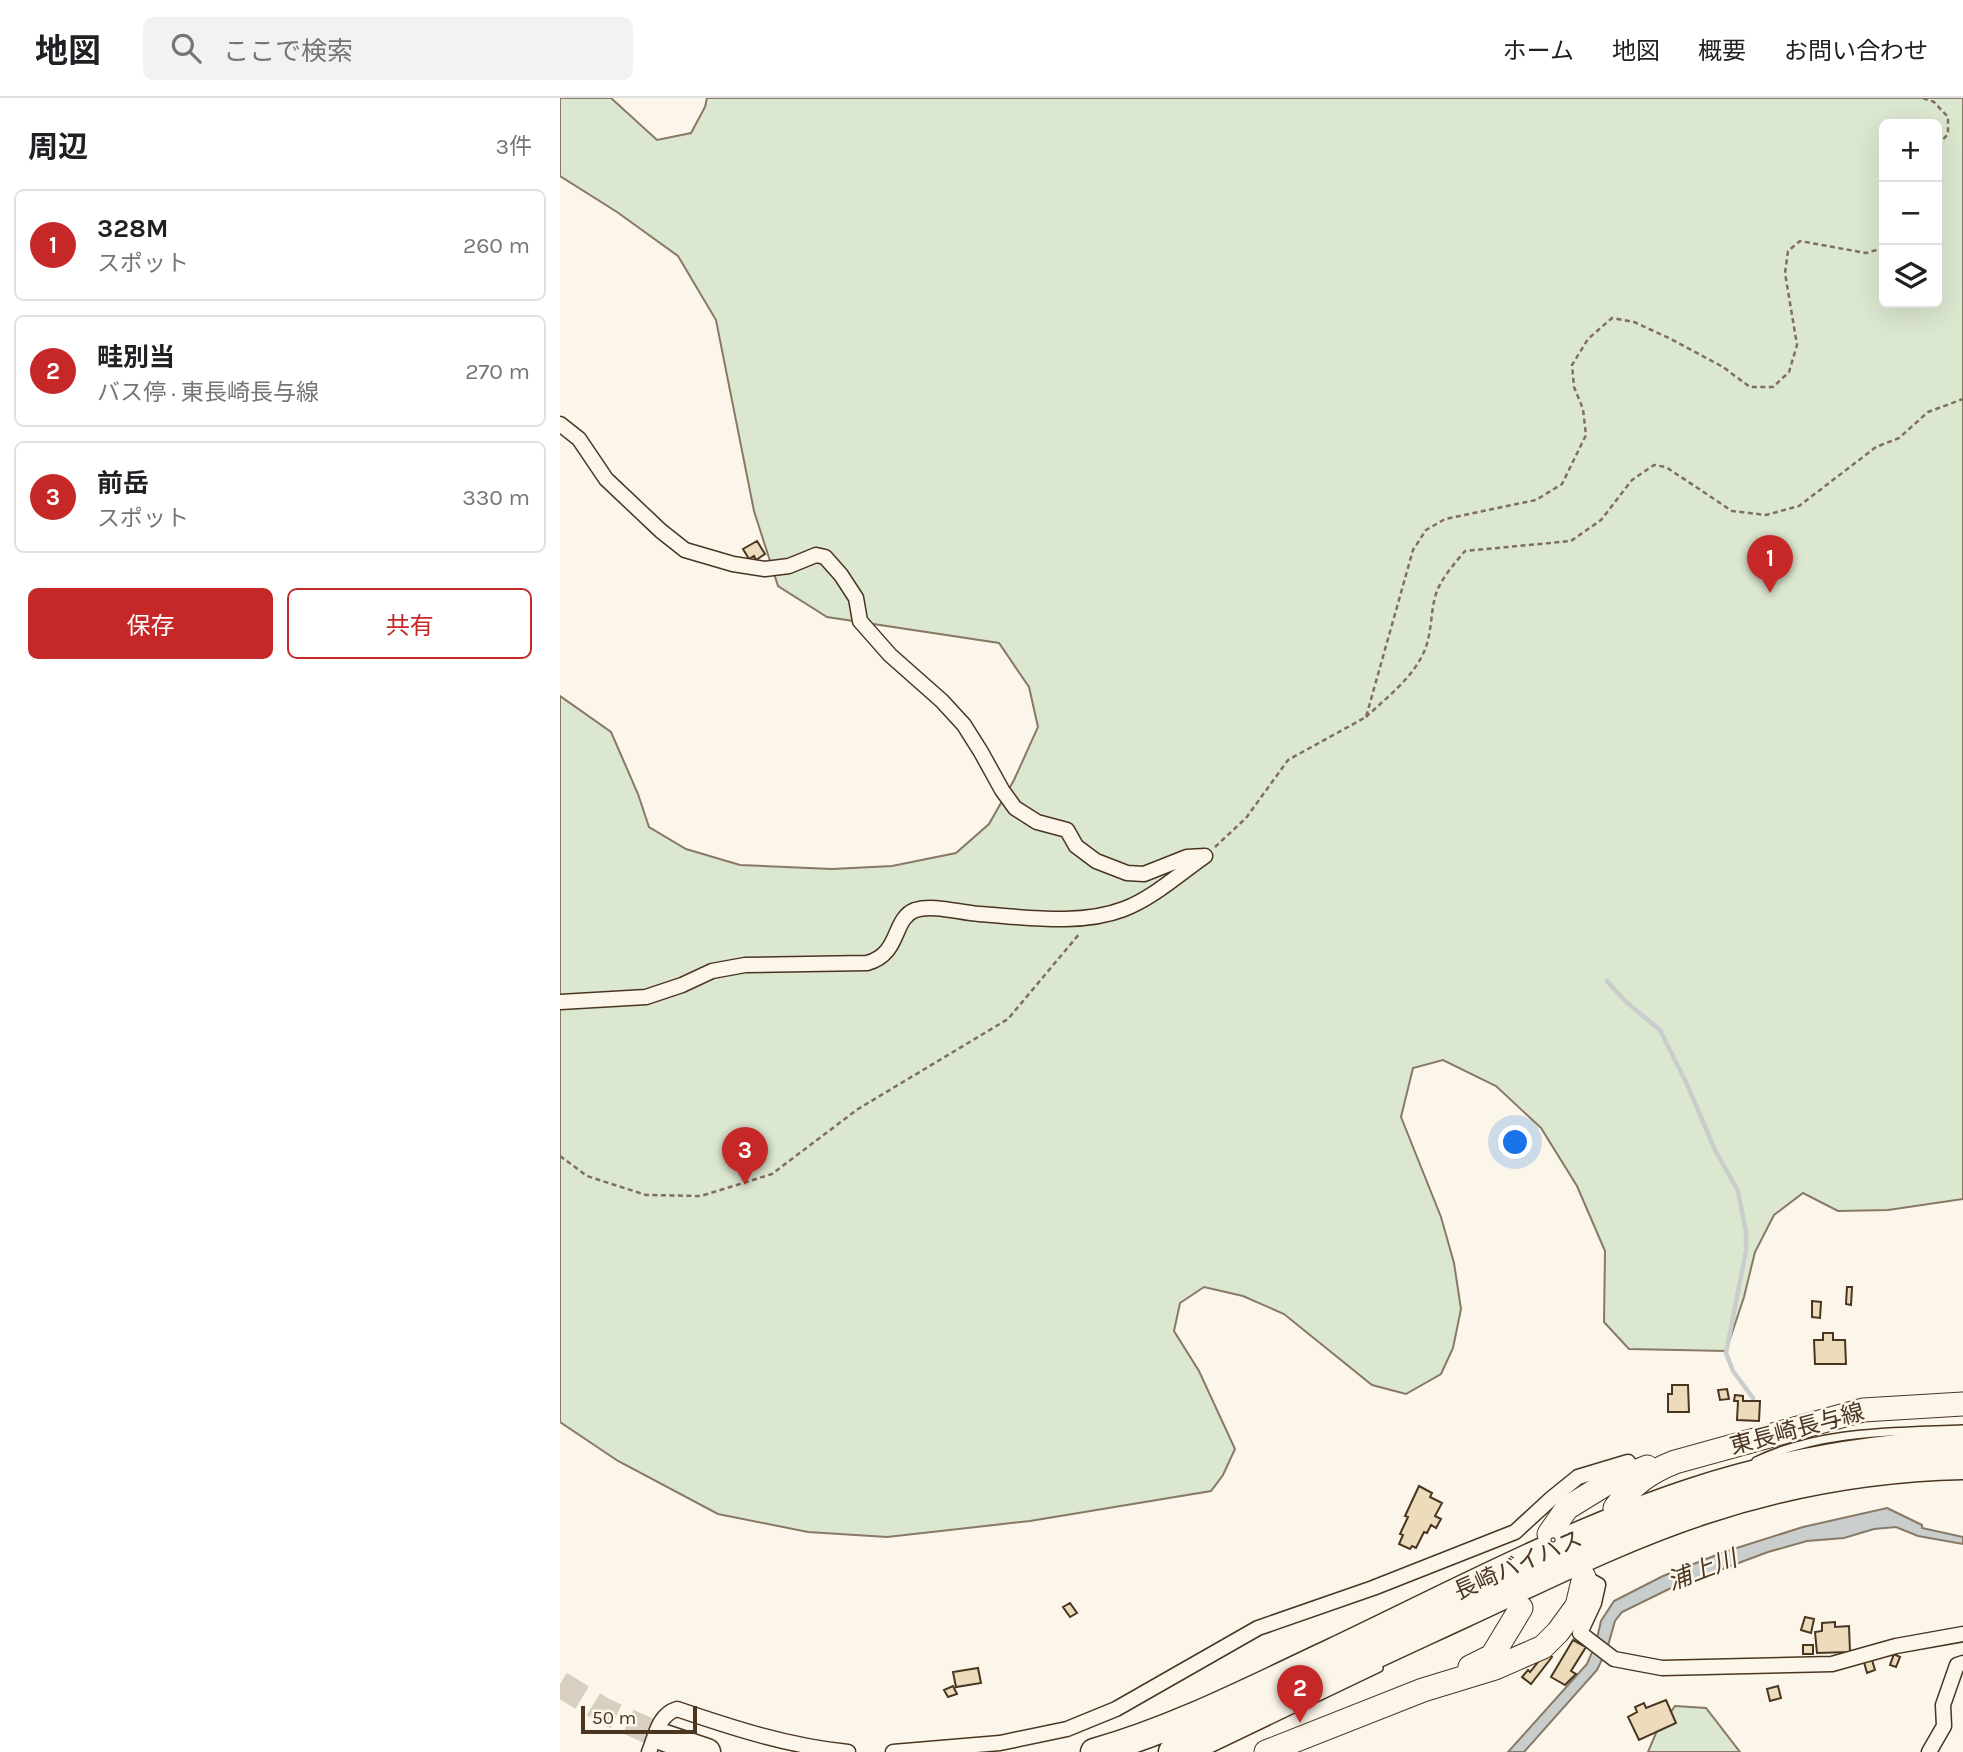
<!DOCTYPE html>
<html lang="ja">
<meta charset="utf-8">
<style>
:root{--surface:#fff;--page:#f2f2f2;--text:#202124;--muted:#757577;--line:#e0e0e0;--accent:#c62828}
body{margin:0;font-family:Karla,"Noto Sans JP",sans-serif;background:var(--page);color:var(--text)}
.controls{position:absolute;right:21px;top:21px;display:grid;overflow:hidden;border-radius:10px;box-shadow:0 7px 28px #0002}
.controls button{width:63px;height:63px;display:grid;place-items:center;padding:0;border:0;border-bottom:2px solid var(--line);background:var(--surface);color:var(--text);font:35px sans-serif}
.scale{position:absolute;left:21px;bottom:18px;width:116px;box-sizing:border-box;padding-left:7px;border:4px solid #4a3520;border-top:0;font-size:19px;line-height:24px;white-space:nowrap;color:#4a3520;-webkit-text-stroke:5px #fbf6e9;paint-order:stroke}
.you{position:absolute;left:956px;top:1045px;width:24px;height:24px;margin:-18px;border:5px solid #fff;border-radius:50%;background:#1a73e8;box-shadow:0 0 0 10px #1a73e833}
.badge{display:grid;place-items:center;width:46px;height:46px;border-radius:50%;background:var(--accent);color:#fff;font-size:23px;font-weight:700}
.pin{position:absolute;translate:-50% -58px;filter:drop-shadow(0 2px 4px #0008)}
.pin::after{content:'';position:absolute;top:37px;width:24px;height:21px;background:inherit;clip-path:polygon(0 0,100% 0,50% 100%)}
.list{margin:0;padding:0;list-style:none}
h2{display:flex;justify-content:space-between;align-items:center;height:91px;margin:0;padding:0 28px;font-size:30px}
h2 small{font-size:23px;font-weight:400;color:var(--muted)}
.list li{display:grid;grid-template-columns:46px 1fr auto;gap:21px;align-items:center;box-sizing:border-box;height:112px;margin:0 14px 14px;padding:0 14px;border:2px solid var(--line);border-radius:10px}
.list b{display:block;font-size:26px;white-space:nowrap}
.list p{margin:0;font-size:23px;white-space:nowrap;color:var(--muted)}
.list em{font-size:23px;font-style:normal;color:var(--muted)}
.actions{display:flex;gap:14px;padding:21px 28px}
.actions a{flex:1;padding:16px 0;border:2px solid var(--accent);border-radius:10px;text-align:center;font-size:24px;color:var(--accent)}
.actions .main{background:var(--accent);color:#fff}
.icon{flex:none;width:38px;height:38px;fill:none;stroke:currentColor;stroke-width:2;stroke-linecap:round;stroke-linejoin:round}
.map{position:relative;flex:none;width:1403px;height:1654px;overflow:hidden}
header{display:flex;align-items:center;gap:42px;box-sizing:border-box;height:98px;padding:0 35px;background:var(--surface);border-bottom:2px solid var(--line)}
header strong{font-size:33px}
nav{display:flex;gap:38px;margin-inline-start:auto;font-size:24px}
.search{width:490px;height:63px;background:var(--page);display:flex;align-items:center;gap:18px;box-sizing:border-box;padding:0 24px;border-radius:10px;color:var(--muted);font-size:26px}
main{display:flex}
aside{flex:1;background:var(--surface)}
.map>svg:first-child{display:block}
.green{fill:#dce7d0;stroke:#887966;stroke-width:2;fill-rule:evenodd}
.water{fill:#c9cecd;stroke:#887966;stroke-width:2}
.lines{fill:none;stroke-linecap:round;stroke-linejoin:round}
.stream{stroke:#c9cecd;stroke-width:4.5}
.building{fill:#ecdcbc;stroke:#4a3520;stroke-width:2}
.motorway-tunnel{stroke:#d8cfc1;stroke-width:26;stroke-dasharray:26 13;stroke-linecap:butt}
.service-casing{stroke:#4a3520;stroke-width:10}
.minor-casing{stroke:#4a3520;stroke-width:17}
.primary-casing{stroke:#4a3520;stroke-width:25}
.motorway-casing{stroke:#4a3520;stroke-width:29}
.path{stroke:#7f6f5c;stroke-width:2.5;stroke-dasharray:5 3.5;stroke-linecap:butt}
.service{stroke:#fbf6e9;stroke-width:7}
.minor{stroke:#fbf6e9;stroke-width:14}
.primary{stroke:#fbf6e9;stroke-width:23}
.motorway{stroke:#fbf6e9;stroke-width:26}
.labels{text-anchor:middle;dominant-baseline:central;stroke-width:5;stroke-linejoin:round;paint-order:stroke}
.street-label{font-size:23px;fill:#4a3520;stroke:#fbf6e9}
.water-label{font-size:24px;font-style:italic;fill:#4a3520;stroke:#fbf6e9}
</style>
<header>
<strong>地図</strong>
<div class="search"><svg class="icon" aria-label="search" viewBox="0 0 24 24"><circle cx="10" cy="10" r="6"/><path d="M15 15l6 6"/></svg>ここで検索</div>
<nav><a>ホーム</a><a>地図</a><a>概要</a><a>お問い合わせ</a></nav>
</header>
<main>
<aside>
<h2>周辺<small>3件</small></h2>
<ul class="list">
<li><span class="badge">1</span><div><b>328M</b><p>スポット</p></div><em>260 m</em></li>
<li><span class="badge">2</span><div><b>畦別当</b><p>バス停 · 東長崎長与線</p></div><em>270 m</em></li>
<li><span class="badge">3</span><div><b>前岳</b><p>スポット</p></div><em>330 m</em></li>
</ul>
<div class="actions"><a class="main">保存</a><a>共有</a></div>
</aside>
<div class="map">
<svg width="1403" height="1654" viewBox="0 0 1403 1654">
<rect width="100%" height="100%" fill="#fbf6e9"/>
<path class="green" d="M0 0H51L97 42 131 35 145 9 147 0H1403V1101L1328 1112 1278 1113 1243 1095 1214 1117 1195 1154 1184 1199 1166 1253 1069 1251 1044 1224 1045 1153 1017 1088 981 1030 936 988 883 962 853 970 841 1019 881 1119 894 1165 901 1211 893 1250 881 1276 846 1296 812 1287 724 1216 683 1198 644 1189 620 1205 614 1233 639 1273 675 1351 663 1377 651 1393 470 1423 327 1439 248 1434 158 1416 58 1363 0 1324V598L51 634 78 696 89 729 126 751 180 767 272 771 332 768 396 755 429 726 454 682 478 629 469 589 439 545 267 519 218 488 194 413 156 222 118 158 57 114 0 78ZM1324 26H1377V205H1324Z
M1115 1608 1146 1610 1180 1654H1088L1096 1635Z"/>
<path class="water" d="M1327 1410 1362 1427V1430L1403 1439V1446L1358 1438 1336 1429 1314 1431 1284 1440 1247 1443 1208 1454 1109 1491 1062 1514 1055 1523 1047 1551 1037 1572 964 1654H948L1027 1566 1036 1545 1041 1523 1054 1503 1103 1478 1164 1454 1243 1429Z"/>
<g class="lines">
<path class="stream" d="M1047 883 1065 903 1100 932 1126 984 1155 1052 1178 1093 1186 1134V1153L1166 1255 1173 1273 1193 1300"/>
</g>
<path class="building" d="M197 443 205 456 196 462 194 458 189 461 183 451Z
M1287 1189H1292L1291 1207 1286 1206Z
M1252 1203 1261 1204 1260 1220 1252 1219Z
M1263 1235H1273V1242H1285L1286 1266H1255L1254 1242H1263Z
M1112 1287H1128L1129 1314H1108V1296H1112Z
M1167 1291 1169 1301 1160 1302 1158 1292Z
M1175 1297 1183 1298V1303H1200L1199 1323 1177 1322 1178 1303H1174Z
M859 1388 872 1395 870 1399 882 1405 875 1418 881 1421 876 1430 871 1427 867 1435 864 1434 856 1450 852 1448 850 1451 839 1446 843 1437 840 1436 848 1419 845 1418Z
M510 1505 517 1515 510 1519 503 1509Z
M1245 1519 1254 1521 1251 1535 1241 1532Z
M1275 1524V1529L1289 1528 1290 1554 1257 1555 1255 1534 1262 1533V1525Z
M1013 1542 1026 1549 1011 1573 1016 1576 1005 1587 991 1579Z
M1243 1547H1253V1556H1243Z
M988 1556 992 1559 971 1586 962 1579 968 1572 970 1574 978 1564 976 1563Z
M1334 1556 1340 1559 1336 1569 1330 1567Z
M1312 1562 1315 1572 1307 1575 1304 1564Z
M418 1570 421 1585 396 1589 393 1574Z
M393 1588 397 1596 388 1599 384 1592Z
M1218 1588 1221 1600 1210 1603 1207 1591Z
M1106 1602 1116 1625 1079 1642 1068 1619 1077 1614 1075 1609 1084 1605 1086 1610Z"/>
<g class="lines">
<path class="motorway-tunnel" d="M0 1586 44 1613 105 1640"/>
<defs>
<path id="service" d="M1196 1363C1261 1332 1333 1334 1403 1331
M644 1654 819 1570"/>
<path id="minor" d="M0 326 19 341 46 381 101 433 125 452 173 466 205 471 229 468 256 457 265 459 281 477 296 500 300 523 330 557 382 603 404 627 421 654 442 692 455 710 477 724 507 732 516 748 536 763 567 775 584 776 627 759 645 758
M0 904 86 899 122 887 152 873 185 867 307 865C341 856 332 821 355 812 374 806 400 815 419 816 465 819 520 828 564 811 593 800 619 776 645 758
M1024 1479 1038 1487 1034 1505 1020 1535 1054 1561 1102 1570 1272 1566 1336 1548 1403 1536
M89 1654C96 1637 98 1617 117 1611 173 1630 228 1648 288 1654
M333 1654 440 1645 507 1631 556 1611 698 1530 813 1490 955 1434 992 1400 1018 1379 1068 1364 1074 1373
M1369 1654 1384 1628 1383 1607 1397 1567 1403 1565"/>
<path id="primary" d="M1055 1410C1071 1388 1089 1374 1115 1364L1303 1312 1403 1306
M989 1436 1007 1410 1046 1386 1087 1369
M910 1569 932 1558 961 1510
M706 1654 863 1592 935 1570 983 1549 998 1534 1017 1508 1024 1479"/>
<path id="motorway" d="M105 1640 147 1654
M534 1654C616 1631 695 1590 772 1554 888 1499 1011 1433 1134 1393 1221 1365 1311 1349 1403 1345
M612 1654C709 1606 807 1561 904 1516 982 1480 1061 1440 1143 1413 1227 1385 1315 1370 1403 1368"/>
</defs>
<use href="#service" class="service-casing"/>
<use href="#minor" class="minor-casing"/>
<use href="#primary" class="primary-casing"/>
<use href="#motorway" class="motorway-casing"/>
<path class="path" d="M1363 0 1374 4 1388 19V36L1377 48
M806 619C825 601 850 582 862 558 872 539 870 519 875 499 879 483 894 466 905 453L1011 443 1041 422 1072 382 1094 367 1106 369 1172 413 1206 417 1239 408 1316 349 1339 340 1368 314 1403 301
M655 749 686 720 728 662 806 619 853 452 866 432 885 421 976 402 1002 386 1026 337 1023 311 1014 289 1012 267 1028 241 1052 220 1074 224 1109 240 1163 269 1190 289H1213L1229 274 1237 247 1225 175 1228 153 1240 143 1306 155 1320 151 1324 143
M0 1058 27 1078 86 1097 141 1098 212 1076 298 1011 448 921 520 835"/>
<use href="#service" class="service"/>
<use href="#minor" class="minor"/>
<use href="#primary" class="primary"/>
<use href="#motorway" class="motorway"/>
</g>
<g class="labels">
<g class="street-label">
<text transform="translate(1237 1331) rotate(-15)">東長崎長与線</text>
<text transform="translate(958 1467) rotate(-24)">長崎バイパス</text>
</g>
<g class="water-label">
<text transform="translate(1142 1472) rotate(-21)">浦上川</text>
</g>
</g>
</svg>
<div class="controls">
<button>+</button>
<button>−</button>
<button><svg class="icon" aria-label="layers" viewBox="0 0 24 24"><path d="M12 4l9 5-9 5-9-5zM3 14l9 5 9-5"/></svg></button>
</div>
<div class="scale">50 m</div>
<div class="you"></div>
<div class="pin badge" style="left:1210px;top:495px">1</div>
<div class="pin badge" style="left:740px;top:1625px">2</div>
<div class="pin badge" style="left:185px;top:1087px">3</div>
</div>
</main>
